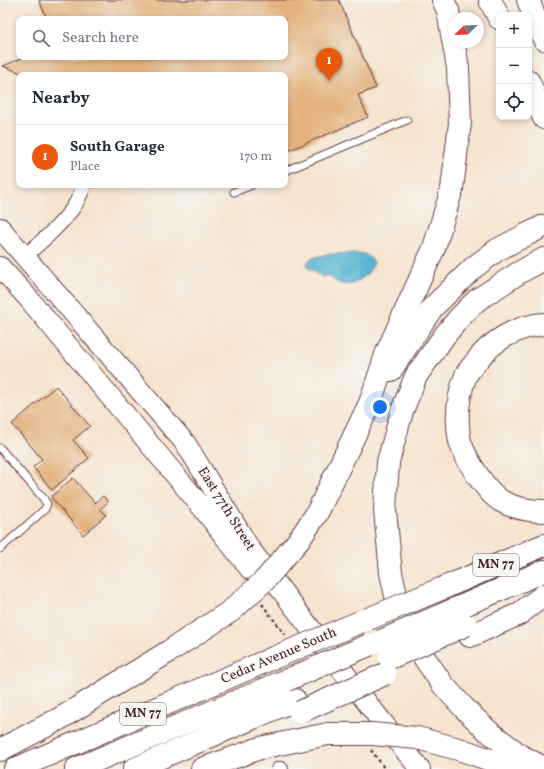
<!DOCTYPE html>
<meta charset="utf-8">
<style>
:root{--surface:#fff;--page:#f2f2f3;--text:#1f2937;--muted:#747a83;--line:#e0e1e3;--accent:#ea580c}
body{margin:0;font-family:Vollkorn,serif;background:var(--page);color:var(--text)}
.controls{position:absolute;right:12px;top:12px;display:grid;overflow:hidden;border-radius:8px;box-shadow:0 2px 6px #0003}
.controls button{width:36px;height:36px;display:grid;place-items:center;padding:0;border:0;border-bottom:1px solid var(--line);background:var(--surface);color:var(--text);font:20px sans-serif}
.compass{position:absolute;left:448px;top:12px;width:36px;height:36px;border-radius:50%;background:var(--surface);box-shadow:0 2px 6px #0003;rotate:247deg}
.you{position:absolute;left:380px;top:407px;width:14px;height:14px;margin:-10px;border:3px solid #fff;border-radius:50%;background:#1a73e8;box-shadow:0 0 0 6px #1a73e833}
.badge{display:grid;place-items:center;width:26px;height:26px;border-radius:50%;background:var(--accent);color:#fff;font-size:13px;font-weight:700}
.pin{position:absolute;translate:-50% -33px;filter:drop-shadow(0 1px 2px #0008)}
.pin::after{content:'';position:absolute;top:21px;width:14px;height:12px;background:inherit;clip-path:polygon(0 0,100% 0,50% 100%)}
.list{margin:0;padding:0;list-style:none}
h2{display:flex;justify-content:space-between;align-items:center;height:52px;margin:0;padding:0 16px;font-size:17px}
h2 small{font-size:13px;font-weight:400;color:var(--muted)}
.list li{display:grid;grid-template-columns:26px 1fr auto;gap:12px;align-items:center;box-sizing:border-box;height:64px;padding:0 16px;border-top:1px solid var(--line)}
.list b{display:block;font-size:15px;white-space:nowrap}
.list p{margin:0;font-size:13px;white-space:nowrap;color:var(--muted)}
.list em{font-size:13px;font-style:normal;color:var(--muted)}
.icon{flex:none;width:22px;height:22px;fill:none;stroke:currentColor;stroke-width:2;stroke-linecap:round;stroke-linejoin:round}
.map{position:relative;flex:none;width:544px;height:769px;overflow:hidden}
.search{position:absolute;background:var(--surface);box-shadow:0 2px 6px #0003;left:16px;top:16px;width:272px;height:44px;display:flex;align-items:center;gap:10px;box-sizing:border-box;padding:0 14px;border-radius:8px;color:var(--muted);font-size:15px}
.panel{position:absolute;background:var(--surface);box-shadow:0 2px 6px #0003;left:16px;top:72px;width:272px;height:116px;border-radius:8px}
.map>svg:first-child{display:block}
.water{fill:#54b5d2;stroke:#4f6a7e}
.building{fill:#e3b27e}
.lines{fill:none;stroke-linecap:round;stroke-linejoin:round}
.lane-casing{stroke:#643d44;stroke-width:9}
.street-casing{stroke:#643d44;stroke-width:16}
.secondary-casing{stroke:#643d44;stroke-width:22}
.highway-casing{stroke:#643d44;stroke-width:24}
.path{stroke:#643d44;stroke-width:2.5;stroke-dasharray:3 3;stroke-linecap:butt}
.lane{stroke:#fff;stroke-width:7}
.street{stroke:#fff;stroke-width:14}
.secondary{stroke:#fff;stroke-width:20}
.highway{stroke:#fff;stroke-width:22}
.highway-bridge-casing{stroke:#643d44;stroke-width:24;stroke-linecap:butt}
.highway-bridge{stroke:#fff;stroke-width:22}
.labels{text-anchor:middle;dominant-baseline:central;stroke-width:3;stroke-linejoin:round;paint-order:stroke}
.shield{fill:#f6f6f2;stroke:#7e6067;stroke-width:1}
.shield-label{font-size:13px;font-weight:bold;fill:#4a1f2b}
.street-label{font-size:14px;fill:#4a1f2b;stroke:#f6f6f2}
</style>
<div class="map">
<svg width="544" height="769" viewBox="0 0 544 769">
<rect width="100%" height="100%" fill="#f6f6f2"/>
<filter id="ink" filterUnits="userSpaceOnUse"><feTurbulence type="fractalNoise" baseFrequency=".025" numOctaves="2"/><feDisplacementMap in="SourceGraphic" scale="8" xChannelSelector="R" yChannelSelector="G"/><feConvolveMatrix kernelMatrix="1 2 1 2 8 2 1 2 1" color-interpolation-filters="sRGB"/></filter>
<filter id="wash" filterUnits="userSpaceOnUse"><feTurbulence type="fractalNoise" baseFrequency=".012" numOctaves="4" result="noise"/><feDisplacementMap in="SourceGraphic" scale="16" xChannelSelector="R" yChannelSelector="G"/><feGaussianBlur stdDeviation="0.9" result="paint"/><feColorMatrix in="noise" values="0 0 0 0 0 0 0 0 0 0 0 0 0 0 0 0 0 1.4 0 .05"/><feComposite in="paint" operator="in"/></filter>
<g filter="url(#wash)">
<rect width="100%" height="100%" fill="#f5e4cf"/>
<path class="water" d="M352 253C362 253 368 253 374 263 369 274 355 288 341 284 336 282 331 278 328 275L323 277 308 268 307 263C313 253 340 254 352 253Z"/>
<g id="blocks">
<path class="building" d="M39 0H339L376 88 358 95 368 117 285 152V75H26L3 66 25 57H285V19H47Z
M56 386 90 426 73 440 89 458 52 490 33 467 42 459 12 424Z
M73 478 95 503 103 496 108 502 100 509 106 515 83 535 51 497Z"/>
</g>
</g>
<g filter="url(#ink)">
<use href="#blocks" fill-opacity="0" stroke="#643d44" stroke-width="1"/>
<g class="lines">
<defs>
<path id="lane" d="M285 171 407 120
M234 192 252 185
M0 448 43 498 47 504 45 509 0 549"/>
<path id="street" d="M24 257C41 242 60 226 73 208 78 201 81 193 84 185
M279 769H281"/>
<path id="secondary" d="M0 228 186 444 250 549 371 708 420 769
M0 267 29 299 201 506 250 569"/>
<path id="highway" d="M490 0 499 18
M528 0 544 39
M529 82 544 118
M544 259 520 272 477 300 460 317 445 335 416 376 402 411 388 462 385 510 391 573 397 600 410 630 425 659 443 685 464 708 488 731 521 756 544 768
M544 324C517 326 491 341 475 363 472 367 468 371 466 375 459 393 456 415 459 435 460 448 469 462 476 473 482 482 493 497 503 502 515 508 530 511 544 511
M391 370 432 308 473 268 497 250 516 240 544 226
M299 540 317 513 370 403 387 352 434 248 452 189 460 123 458 68 448 11 443 0
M448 586 544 545
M455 609 544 571
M470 636 519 614 544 595
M0 750 61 718 168 652 231 611
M462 750 516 769
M15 769 271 659
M76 769 287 680
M134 769 295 700
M202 769 260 748 328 734"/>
</defs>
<use href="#lane" class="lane-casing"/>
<use href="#street" class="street-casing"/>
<use href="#secondary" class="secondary-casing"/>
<use href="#highway" class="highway-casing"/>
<path class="path" d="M262 604 285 635
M371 750 385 769"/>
<use href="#lane" class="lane"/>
<use href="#street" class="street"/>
<use href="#secondary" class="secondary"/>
<use href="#highway" class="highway"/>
<defs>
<path id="highway-bridge" d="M231 611 265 580 299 540
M368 619 448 586
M381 641 455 609
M390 658 466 625
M271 659 360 622
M287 680 369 645
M300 712 385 674
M328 734H372L417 738 462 750"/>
</defs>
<use href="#highway-bridge" class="highway-bridge-casing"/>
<use href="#highway-bridge" class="highway-bridge"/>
</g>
</g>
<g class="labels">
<g class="shield">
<rect x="473" y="554" width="46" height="22" rx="3"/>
<rect x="120" y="703" width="46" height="22" rx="3"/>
</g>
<g class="shield-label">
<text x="496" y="565">MN 77</text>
<text x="143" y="714">MN 77</text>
</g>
<g class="street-label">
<text transform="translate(226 509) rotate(58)">East 77th Street</text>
<text transform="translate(279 656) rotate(-23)">Cedar Avenue South</text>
</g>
</g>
</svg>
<div class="controls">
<button>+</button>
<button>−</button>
<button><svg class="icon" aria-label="locate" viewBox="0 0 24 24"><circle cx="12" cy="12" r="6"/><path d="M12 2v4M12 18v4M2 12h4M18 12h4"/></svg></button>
</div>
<svg class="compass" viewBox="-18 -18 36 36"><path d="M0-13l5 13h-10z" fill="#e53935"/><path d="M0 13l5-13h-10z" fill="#747a83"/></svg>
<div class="you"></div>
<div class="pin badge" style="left:329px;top:81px">1</div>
<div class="search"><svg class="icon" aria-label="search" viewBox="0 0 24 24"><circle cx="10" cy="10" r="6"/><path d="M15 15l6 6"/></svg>Search here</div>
<section class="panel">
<h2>Nearby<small></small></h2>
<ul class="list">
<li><span class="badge">1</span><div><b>South Garage</b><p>Place</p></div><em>170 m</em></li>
</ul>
</section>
</div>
